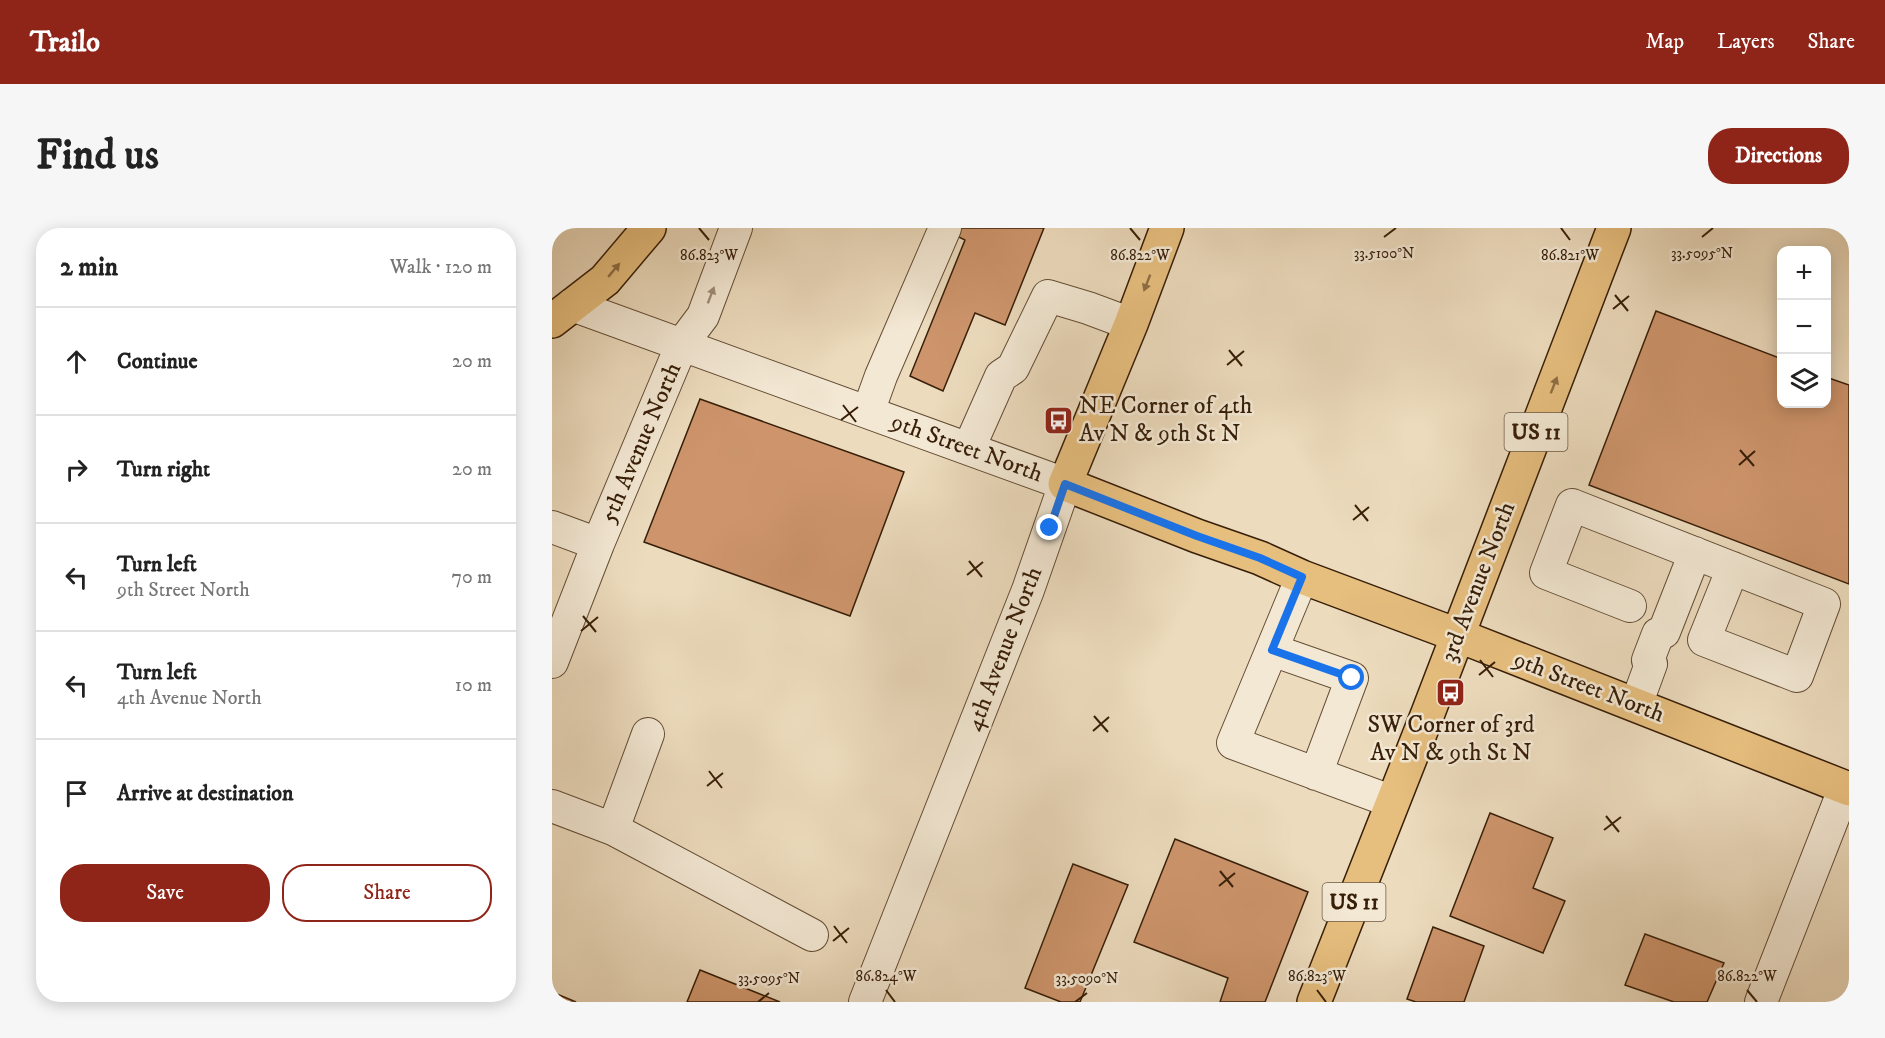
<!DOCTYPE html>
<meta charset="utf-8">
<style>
:root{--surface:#fff;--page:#f6f6f6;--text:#222;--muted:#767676;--line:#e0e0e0;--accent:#8f2418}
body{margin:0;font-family:"IM FELL DW Pica",serif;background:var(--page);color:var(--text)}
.controls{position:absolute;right:18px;top:18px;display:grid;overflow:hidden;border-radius:12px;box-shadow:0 3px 15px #0003}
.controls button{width:54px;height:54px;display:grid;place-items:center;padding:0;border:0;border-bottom:2px solid var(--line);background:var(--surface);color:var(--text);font:30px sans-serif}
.stop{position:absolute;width:18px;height:18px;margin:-14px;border:4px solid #1a73e8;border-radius:50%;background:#fff}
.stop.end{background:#1a73e8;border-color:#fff;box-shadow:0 2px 6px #0008}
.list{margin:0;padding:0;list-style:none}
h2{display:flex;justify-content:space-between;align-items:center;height:78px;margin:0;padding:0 24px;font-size:26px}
h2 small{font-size:20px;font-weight:400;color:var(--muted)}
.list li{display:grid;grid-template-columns:39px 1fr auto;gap:18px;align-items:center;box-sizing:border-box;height:108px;padding:0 24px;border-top:2px solid var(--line)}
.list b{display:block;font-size:22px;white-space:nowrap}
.list p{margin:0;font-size:20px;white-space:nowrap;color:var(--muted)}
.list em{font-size:20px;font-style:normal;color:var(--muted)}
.actions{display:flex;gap:12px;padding:18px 24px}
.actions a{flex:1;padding:14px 0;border:2px solid var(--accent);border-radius:24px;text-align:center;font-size:21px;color:var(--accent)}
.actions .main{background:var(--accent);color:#fff}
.icon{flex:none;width:33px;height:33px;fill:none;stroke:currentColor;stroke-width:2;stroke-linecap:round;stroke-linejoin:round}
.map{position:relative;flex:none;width:1297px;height:774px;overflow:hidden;border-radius:24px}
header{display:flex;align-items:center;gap:36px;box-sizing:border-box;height:84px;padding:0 30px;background:var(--accent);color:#fff}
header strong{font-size:28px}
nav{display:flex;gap:33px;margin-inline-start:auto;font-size:21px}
.intro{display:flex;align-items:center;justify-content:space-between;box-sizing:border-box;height:144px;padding:0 36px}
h1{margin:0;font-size:42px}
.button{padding:15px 27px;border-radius:24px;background:var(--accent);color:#fff;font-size:21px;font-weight:700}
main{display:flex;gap:36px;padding:0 36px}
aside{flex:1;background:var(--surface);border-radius:24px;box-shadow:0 3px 15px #0003}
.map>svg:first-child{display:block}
.building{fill:#ce956c;stroke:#371e08;stroke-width:1.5}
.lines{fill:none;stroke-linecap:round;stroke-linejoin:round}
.minor-casing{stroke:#644d35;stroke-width:34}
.major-casing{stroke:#371e08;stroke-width:36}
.minor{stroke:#f3e8d4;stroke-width:32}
.major{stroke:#e6be7e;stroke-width:33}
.oneway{fill:#8e6e43}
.oneway2{fill:#9e8d78}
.route{stroke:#1a73e8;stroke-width:8}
.ticks{fill:none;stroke:#371e08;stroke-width:2}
.labels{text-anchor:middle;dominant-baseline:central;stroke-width:5;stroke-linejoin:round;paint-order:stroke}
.shield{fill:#f3e8d4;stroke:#6f5b45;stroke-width:1.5}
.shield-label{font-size:22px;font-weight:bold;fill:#371e08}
.poi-label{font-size:24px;fill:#371e08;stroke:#f3e8d4;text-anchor:start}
.street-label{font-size:24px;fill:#371e08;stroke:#f3e8d4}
.ticks-label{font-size:15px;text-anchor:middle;fill:#371e08;stroke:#f3e8d4;stroke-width:5;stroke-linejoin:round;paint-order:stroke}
</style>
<header>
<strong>Trailo</strong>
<nav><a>Map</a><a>Layers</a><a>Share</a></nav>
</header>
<div class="intro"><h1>Find us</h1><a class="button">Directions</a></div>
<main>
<aside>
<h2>2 min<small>Walk · 120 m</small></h2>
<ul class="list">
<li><svg class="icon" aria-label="ahead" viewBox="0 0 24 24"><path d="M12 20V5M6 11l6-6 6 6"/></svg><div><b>Continue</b></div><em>20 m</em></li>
<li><svg class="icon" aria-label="right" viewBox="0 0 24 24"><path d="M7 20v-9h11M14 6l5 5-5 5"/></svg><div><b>Turn right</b></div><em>20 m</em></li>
<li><svg class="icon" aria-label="left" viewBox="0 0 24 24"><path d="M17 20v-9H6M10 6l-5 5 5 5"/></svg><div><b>Turn left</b><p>9th Street North</p></div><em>70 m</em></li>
<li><svg class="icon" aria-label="left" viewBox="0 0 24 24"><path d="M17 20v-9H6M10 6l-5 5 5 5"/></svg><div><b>Turn left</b><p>4th Avenue North</p></div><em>10 m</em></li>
<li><svg class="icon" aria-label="arrive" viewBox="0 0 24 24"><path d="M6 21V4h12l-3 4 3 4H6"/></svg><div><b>Arrive at destination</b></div></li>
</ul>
<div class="actions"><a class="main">Save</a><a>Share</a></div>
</aside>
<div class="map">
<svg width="1297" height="774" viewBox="0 0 1297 774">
<rect width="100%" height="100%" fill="#ecdbbd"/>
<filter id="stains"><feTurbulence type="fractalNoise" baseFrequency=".00333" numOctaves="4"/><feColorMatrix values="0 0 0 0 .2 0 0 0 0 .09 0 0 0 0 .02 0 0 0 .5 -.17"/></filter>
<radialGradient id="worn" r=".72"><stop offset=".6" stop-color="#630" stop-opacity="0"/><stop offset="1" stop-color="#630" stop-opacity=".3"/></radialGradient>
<path class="building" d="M403 0H492L453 97 423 85 391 163 358 148 413 12 401 6Z
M1104 83 1230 131V176H1274V149L1297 157V356L1037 257Z
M148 171 352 244 298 388 92 314Z
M938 585 1001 610 981 660 1013 673 991 725 898 688Z
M623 611 756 664 713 774H668L676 750 582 714Z
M521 636 576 657 528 774H509L473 760Z
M881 699 932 718 912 774H864L855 771Z
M1093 706 1172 735 1155 774H1122L1073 757Z
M148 742 228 774H135Z
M0 764 24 774H0Z"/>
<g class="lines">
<defs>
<path id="minor" d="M20 77 513 256 476 362 313 774
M316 184 329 148 393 0
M417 220 449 148 461 140 496 68 536 80 579 96
M0 299 46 316
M750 349 681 515 841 574
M1078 378 994 345 1020 277C1104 310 1188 343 1272 376L1245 448 1152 412 1181 340
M720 422 800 450 764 546
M0 434 46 316 130 116 151 88 184 0
M1084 477 1099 436 1096 432 1106 406 1112 404 1143 325
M0 578 61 601 260 707
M61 601 96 506
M1209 774 1293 559"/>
<path id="major" d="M615 0 579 96 513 256 645 308 708 330 750 349 905 407 1297 561
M0 93 53 52 97 0
M762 774 876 485 1062 0"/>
</defs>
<use href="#minor" class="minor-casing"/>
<use href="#major" class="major-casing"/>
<use href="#minor" class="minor"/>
<use href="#major" class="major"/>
</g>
<defs><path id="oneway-solid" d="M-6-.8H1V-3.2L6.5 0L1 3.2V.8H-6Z" transform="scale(1.5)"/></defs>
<g class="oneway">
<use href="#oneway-solid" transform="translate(62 42) rotate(-50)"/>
<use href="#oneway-solid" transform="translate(595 55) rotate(111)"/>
<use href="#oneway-solid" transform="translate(1002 157) rotate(-69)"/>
</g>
<use class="oneway2" href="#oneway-solid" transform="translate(159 67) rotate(-69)"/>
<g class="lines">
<path class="route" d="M498 300 513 256 645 308 708 330 750 349 720 422 800 450"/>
</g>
<path class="ticks" d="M147 0 157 12M578 0 588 12M1009 0 1018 12M832 9 844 0M1150 9 1161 0M1063 67 1076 83M1061 81 1077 68M677 122 690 138M675 137 692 123M291 177 304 194M289 192 306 179M1188 222 1202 238M1187 237 1203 223M803 277 816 293M801 292 817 279M417 333 430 349M415 347 431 334M31 388 44 404M29 403 46 389M928 432 941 449M927 447 943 434M542 488 556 504M541 503 557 489M157 543 170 560M155 558 171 545M1054 588 1067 604M1052 602 1069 589M668 643 681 659M667 658 683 645M282 698 295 715M281 713 297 700M334 762 343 774M765 762 774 774M1195 762 1205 774M206 774 217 765M523 774 535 765"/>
<defs>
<symbol id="bus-square" viewBox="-11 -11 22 22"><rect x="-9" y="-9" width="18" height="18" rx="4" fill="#8f2418" stroke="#f3e8d4"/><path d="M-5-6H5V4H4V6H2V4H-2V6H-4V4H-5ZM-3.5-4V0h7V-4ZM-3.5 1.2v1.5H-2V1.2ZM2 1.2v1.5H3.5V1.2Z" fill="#fff"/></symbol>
</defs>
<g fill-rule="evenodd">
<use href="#bus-square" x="490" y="176" width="33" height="33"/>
<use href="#bus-square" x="882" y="448" width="33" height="33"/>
</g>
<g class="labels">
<g class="shield">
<rect x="952.5" y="185" width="63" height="38" rx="4.5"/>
<rect x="770.5" y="655" width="63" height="38" rx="4.5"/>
</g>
<g class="shield-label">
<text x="984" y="204">US 11</text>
<text x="802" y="674">US 11</text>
</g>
<g class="poi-label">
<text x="527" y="178">NE Corner of 4th<tspan x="527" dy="28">Av N &amp; 9th St N</tspan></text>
<text x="899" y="497" text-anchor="middle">SW Corner of 3rd<tspan x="899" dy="28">Av N &amp; 9th St N</tspan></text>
</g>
<g class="street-label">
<text transform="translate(89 215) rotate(-67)">5th Avenue North</text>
<text transform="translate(415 220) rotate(20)">9th Street North</text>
<text transform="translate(926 354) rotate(-69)">3rd Avenue North</text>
<text transform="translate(452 421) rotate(-69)">4th Avenue North</text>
<text transform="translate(1037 459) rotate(21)">9th Street North</text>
</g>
</g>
<g class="ticks-label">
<text x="832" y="30">33.5100°N</text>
<text x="1150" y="30">33.5095°N</text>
<text x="157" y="32">86.823°W</text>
<text x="588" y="32">86.822°W</text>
<text x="1018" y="32">86.821°W</text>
<text x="334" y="753">86.824°W</text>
<text x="765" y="753">86.823°W</text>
<text x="1195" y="753">86.822°W</text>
<text x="217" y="755">33.5095°N</text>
<text x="535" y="755">33.5090°N</text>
</g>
<rect width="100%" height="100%" filter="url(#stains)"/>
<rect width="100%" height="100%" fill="url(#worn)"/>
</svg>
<div class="controls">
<button>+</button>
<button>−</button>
<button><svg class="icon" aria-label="layers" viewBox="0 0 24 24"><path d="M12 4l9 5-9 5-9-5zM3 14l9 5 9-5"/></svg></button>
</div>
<div class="stop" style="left:800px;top:450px"></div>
<div class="stop end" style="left:498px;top:300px"></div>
</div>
</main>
